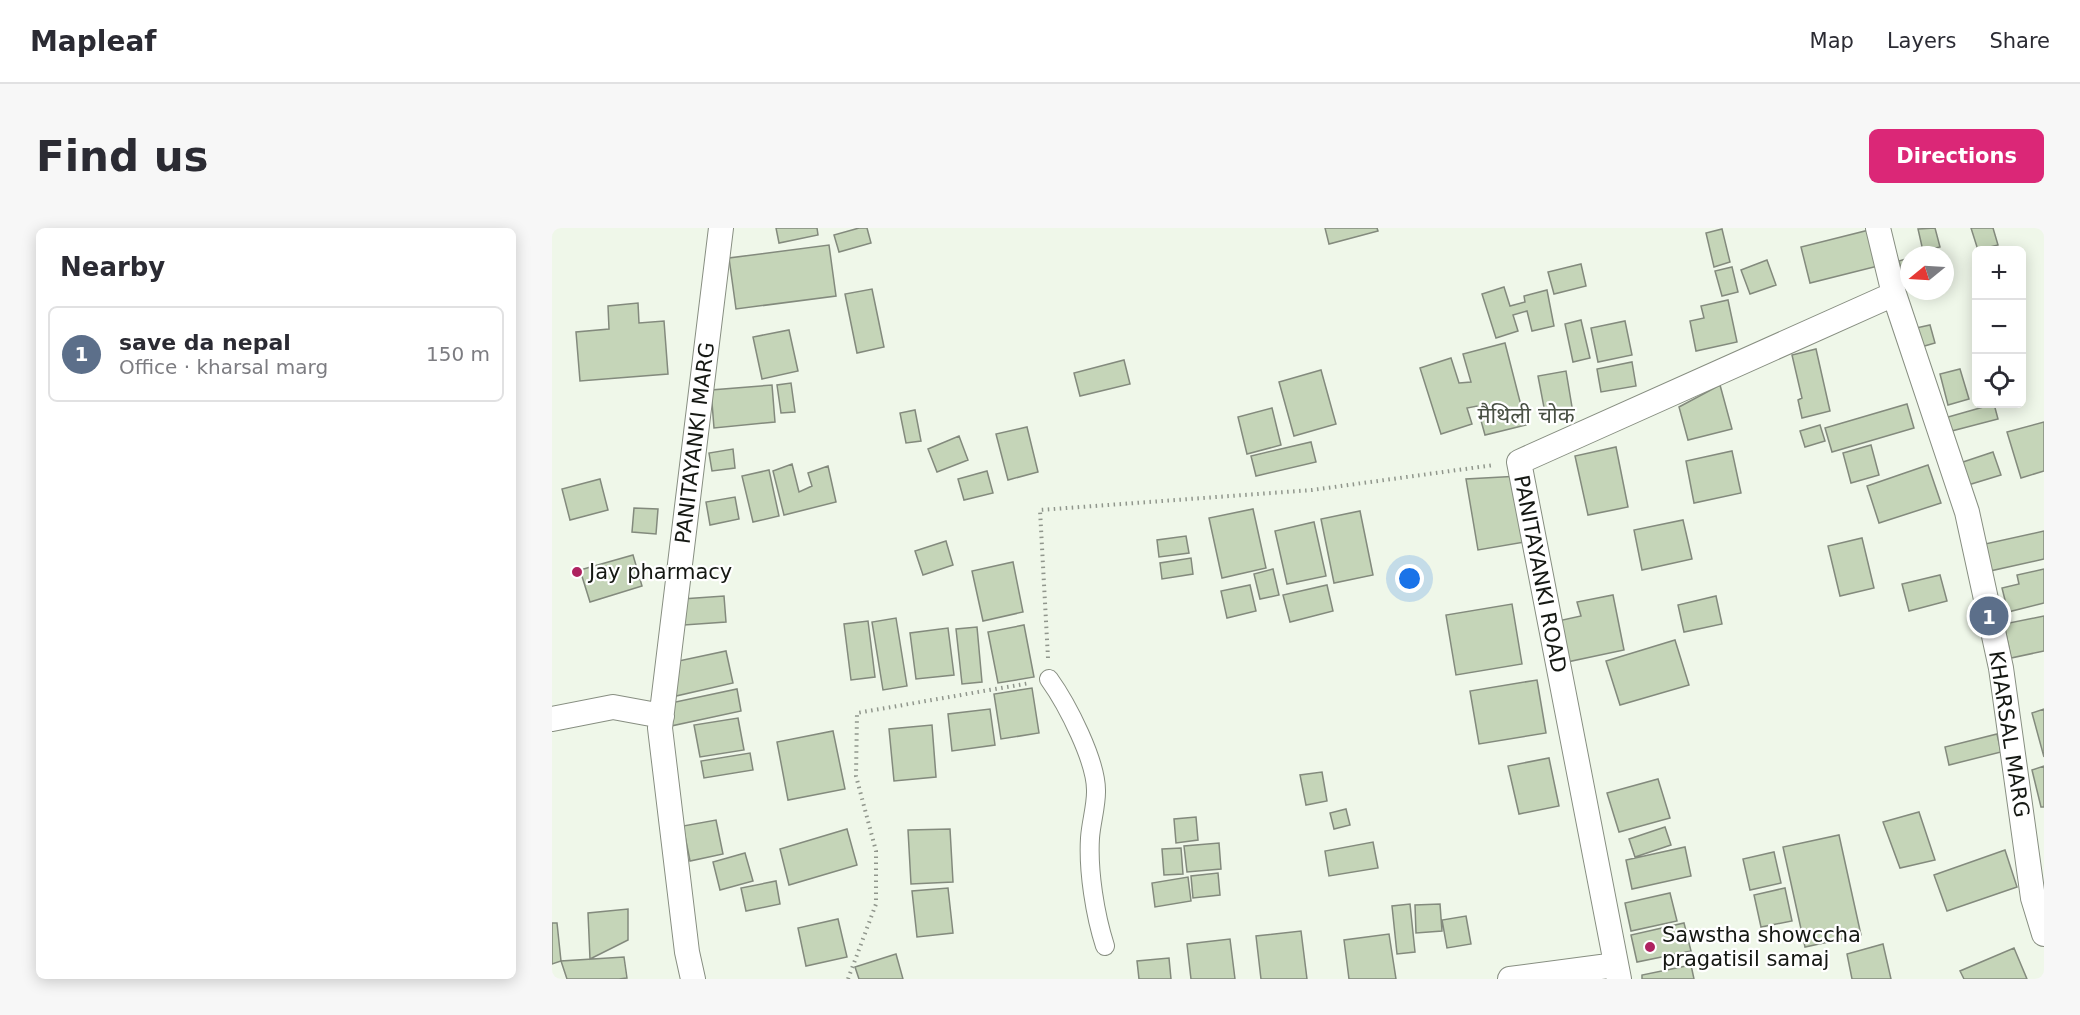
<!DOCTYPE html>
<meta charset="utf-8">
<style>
:root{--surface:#fff;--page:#f7f7f7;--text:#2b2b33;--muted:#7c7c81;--line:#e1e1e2;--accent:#db2777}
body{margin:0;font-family:"DejaVu Sans","Noto Sans Devanagari",sans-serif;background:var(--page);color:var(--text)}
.controls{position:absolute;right:18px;top:18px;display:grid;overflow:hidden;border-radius:9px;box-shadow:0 3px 15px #0003}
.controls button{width:54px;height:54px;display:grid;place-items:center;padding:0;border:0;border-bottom:2px solid var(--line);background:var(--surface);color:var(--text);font:30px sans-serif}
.compass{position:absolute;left:1348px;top:18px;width:54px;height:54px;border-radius:50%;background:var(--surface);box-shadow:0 3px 15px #0003;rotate:252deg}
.you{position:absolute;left:858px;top:351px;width:21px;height:21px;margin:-15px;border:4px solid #fff;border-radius:50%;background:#1a73e8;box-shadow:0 0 0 9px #1a73e833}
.badge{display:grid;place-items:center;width:39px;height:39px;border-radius:50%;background:var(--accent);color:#fff;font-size:20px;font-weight:700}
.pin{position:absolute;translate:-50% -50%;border:3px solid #fff;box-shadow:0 2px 6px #0006}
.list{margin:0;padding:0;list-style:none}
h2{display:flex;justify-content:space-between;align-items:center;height:78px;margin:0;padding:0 24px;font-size:26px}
h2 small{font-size:20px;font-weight:400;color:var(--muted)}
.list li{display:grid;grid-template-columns:39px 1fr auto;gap:18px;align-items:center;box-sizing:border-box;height:96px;margin:0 12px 12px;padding:0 12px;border:2px solid var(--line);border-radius:9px}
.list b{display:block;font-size:22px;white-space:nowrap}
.list p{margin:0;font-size:20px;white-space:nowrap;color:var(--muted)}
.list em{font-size:20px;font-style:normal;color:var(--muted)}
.icon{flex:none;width:33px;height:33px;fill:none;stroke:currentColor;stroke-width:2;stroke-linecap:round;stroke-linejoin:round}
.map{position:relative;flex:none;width:1492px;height:751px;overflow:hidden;border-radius:9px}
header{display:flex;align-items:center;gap:36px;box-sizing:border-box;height:84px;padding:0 30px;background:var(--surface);border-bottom:2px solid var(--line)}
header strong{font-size:28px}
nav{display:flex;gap:33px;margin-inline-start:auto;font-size:21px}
.intro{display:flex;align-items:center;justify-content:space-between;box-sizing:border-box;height:144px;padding:0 36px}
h1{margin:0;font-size:42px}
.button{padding:15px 27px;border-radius:9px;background:var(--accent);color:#fff;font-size:21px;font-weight:700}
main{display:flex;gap:36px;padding:0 36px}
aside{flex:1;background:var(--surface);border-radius:9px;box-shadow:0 3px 15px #0003}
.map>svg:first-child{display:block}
.building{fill:#c5d5b8;stroke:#838a7d;stroke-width:1.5}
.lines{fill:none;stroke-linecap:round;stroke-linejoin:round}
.pedestrian-casing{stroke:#878e81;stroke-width:20}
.minor-casing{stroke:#878e81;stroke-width:26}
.path{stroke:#90968c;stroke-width:4;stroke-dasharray:1.5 4.5;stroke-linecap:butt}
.pedestrian{stroke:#fff;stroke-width:18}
.minor{stroke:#fff;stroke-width:24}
.poi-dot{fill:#ae2260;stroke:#fff;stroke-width:2}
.labels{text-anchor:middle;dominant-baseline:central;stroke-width:4.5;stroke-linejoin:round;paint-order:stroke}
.street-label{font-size:21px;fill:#151813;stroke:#fff}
.poi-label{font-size:21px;fill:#151813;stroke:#fff;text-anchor:start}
.neighbourhood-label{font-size:22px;fill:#495044;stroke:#fff}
</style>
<header>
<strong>Mapleaf</strong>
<nav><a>Map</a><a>Layers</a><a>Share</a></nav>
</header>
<div class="intro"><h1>Find us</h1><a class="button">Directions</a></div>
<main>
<aside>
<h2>Nearby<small></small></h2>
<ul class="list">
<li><span class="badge" style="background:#5c6f8a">1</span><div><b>save da nepal</b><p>Office · kharsal marg</p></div><em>150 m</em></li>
</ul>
</aside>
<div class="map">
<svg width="1492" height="751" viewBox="0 0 1492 751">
<rect width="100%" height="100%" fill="#eff7e9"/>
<path class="building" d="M224 0H265L266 7 227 15Z
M307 0H315L319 15 287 24 282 7Z
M773 0H825L826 3 777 16Z
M1383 0 1388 19 1371 23 1366 1Z
M1419 0H1441L1446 17 1426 22Z
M1170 1 1178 34 1162 39 1154 5Z
M1321 1 1330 37 1258 55 1249 19Z
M277 17 284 68 184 81 177 30Z
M1357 30V59L1354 60 1347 33Z
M1215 32 1224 57 1198 66 1189 42Z
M1029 36 1034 58 1002 66 996 44Z
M1180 39 1186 64 1170 68 1163 43Z
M952 59 958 78 973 74 972 68 995 62 1002 98 980 103 975 83 961 87 966 103 944 110 930 66Z
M320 61 332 119 305 125 293 66Z
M1176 72 1185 114 1144 123 1138 93 1152 90 1149 78Z
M86 75 87 95 112 93 116 146 28 153 24 104 57 101 56 78Z
M1029 92 1038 130 1021 134 1013 96Z
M1073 93 1080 127 1046 134 1039 100Z
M1378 97 1383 115 1369 119 1364 100Z
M237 102 246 143 210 151 201 109Z
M953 115 974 197 933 207 925 178 915 180 920 196 889 206 868 140 899 130 907 155 919 154 911 126Z
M1264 121 1278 183 1250 190 1246 172 1250 170 1240 127Z
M572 132 578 156 528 168 522 145Z
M1080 134 1084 158 1049 164 1045 141Z
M1408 141 1417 171 1396 177 1388 146Z
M769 142 784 196 742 208 727 154Z
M1014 143 1021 185 994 190 986 148Z
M239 155 243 184 229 185 225 157Z
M220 157 223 194 162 200 159 162Z
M1168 157 1180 201 1136 212 1127 179Z
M1355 176 1362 200 1280 224 1273 200Z
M1442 176 1446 191 1392 205 1389 191Z
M720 180 729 217 695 226 686 189Z
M363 182 369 213 354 215 348 185Z
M1492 194V243L1469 250 1455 204Z
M1268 197 1273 213 1253 219 1248 203Z
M475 199 486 244 456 252 444 206Z
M407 208 416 232 385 244 376 221Z
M759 214 764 234 704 248 699 228Z
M1319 217 1327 247 1299 255 1291 225Z
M1064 219 1076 279 1036 287 1023 228Z
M181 221 183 240 160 243 157 225Z
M1180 223 1189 265 1142 275 1134 233Z
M1441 224 1449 247 1416 257 1408 235Z
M240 236 247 264 260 258 256 245 276 238 284 274 232 287 221 243Z
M1376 237 1389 275 1327 295 1315 258Z
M217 242 227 288 201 294 190 248Z
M435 243 441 265 412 272 406 251Z
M968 248 979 313 926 322 914 251Z
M48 251 56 282 18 292 10 261Z
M183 269 187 291 158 297 154 274Z
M82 280 106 281 104 306 80 304Z
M701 281 714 340 670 350 657 290Z
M808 283 821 347 782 355 769 291Z
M1131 292 1140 331 1090 342 1082 302Z
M762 294 774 348 735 356 723 303Z
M1492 303V331L1438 343 1433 316Z
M634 308 637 325 607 329 605 312Z
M1310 310 1322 360 1288 368 1276 318Z
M394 313 401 337 371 347 363 323Z
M81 327 90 358 38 374 28 342Z
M639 330 641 346 610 351 608 335Z
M461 334 471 384 431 393 420 343Z
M721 341 727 367 708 371 702 346Z
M1492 341V375L1456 384 1450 360 1467 356 1465 347Z
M1388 347 1395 373 1357 383 1350 356Z
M698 357 704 383 675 390 669 363Z
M775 357 781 383 738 394 731 367Z
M1061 367 1072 422 1015 434 1006 393 1029 388 1025 374Z
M172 368 174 394 132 397 130 371Z
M1164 368 1170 396 1132 404 1126 377Z
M960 376 970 436 904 447 894 387Z
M1492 388V423L1459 430 1452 396Z
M344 390 355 458 331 462 320 394Z
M316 393 323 449 299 452 292 396Z
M472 397 482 449 446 455 436 404Z
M425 399 430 454 410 456 404 401Z
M396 400 402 447 364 451 358 405Z
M1123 412 1137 457 1068 477 1054 433Z
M174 423 181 455 124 468 117 435Z
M985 452 994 505 927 516 918 463Z
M480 460 487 505 449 511 442 466Z
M185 461 189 483 119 498 114 476Z
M438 481 443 517 400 523 396 486Z
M1492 481V529L1480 485Z
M186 490 192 522 148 529 142 497Z
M380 497 384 549 342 553 337 501Z
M281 503 293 561 236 572 225 514Z
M1445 506 1449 524 1397 537 1393 519Z
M198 525 201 542 152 550 149 533Z
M997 530 1007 578 967 586 956 538Z
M1492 538V579H1489L1480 542Z
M770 544 775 573 754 577 748 547Z
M1106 551 1118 590 1067 604 1055 565Z
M794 581 798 597 782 601 778 585Z
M1367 584 1383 632 1348 640 1331 594Z
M644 589 646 612 624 615 622 591Z
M164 592 171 626 138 633 131 598Z
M1113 599 1119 617 1083 629 1077 611Z
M295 601 305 637 237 657 228 621Z
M398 601 401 654 359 656 356 602Z
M1287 607 1309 707 1253 719 1231 619Z
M821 614 826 640 777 648 773 623Z
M667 615 669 641 635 644 632 618Z
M1133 619 1139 648 1080 661 1074 632Z
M629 620 631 646 612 647 610 621Z
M1453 622 1465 659 1395 683 1382 647Z
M1222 624 1229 655 1198 662 1191 631Z
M193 625 201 653 168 662 161 634Z
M666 645 668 667 641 670 639 648Z
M636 649 639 673 603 679 600 655Z
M224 653 228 676 194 683 189 660Z
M396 660 401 705 365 709 360 663Z
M1233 660 1240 693 1209 699 1202 667Z
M1118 665 1125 693 1079 703 1073 675Z
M858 676 863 724 845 726 840 678Z
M888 676 890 703 864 705 863 677Z
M76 681V712L38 731 36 685Z
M914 688 919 716 895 720 890 692Z
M286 691 295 729 254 738 246 700Z
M0 695H5L9 733 0 736Z
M1132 695 1139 723 1085 734 1079 707Z
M749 703 755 751H709L704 708Z
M837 706 844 751H797L792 712Z
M678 711 683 751H639L635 716Z
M1331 716 1339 751H1300L1295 726Z
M1462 720 1475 751H1412L1408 743Z
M344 726 351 751H307L303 739Z
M72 729 75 750 67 751H15L9 733Z
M617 730 619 751H587L585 733Z
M1139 737 1142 751H1090V747Z"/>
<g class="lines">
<defs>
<path id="pedestrian" d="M497 451C515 476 545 534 544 564 544 579 539 595 538 610 536 643 543 687 553 718"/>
<path id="minor" d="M1342 66 1415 284 1449 440 1481 670 1492 706
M0 491 61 479 110 488
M141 751 135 724 108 500 169 0
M958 751 1064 737
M1067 751 967 234 1342 66 1326 0"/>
</defs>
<use href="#pedestrian" class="pedestrian-casing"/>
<use href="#minor" class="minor-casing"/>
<path class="path" d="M496 430 488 282 760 262 942 237
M296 751 324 676V623L304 548 305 485 478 455"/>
<use href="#pedestrian" class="pedestrian"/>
<use href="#minor" class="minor"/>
</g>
<g class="poi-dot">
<circle cx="25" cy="344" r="6"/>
<circle cx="1098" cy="719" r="6"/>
</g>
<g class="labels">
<g class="street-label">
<text transform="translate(143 215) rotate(-83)">PANITAYANKI MARG</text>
<text transform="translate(988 346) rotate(79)">PANITAYANKI ROAD</text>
<text transform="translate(1457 506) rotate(81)">KHARSAL MARG</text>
</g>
<g class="poi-label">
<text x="37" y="344">Jay pharmacy</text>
<text x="1110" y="707">Sawstha showccha<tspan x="1110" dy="24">pragatisil samaj</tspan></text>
</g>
<g class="neighbourhood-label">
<text x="974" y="187">मैथिली चोक</text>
</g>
</g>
</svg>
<div class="controls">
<button>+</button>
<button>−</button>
<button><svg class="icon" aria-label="locate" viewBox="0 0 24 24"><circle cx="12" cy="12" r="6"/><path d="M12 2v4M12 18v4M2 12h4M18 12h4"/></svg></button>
</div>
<svg class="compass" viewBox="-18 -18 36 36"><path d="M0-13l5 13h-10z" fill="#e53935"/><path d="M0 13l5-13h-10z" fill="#7c7c81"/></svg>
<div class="you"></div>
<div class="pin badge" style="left:1437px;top:388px;background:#5c6f8a">1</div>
</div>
</main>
